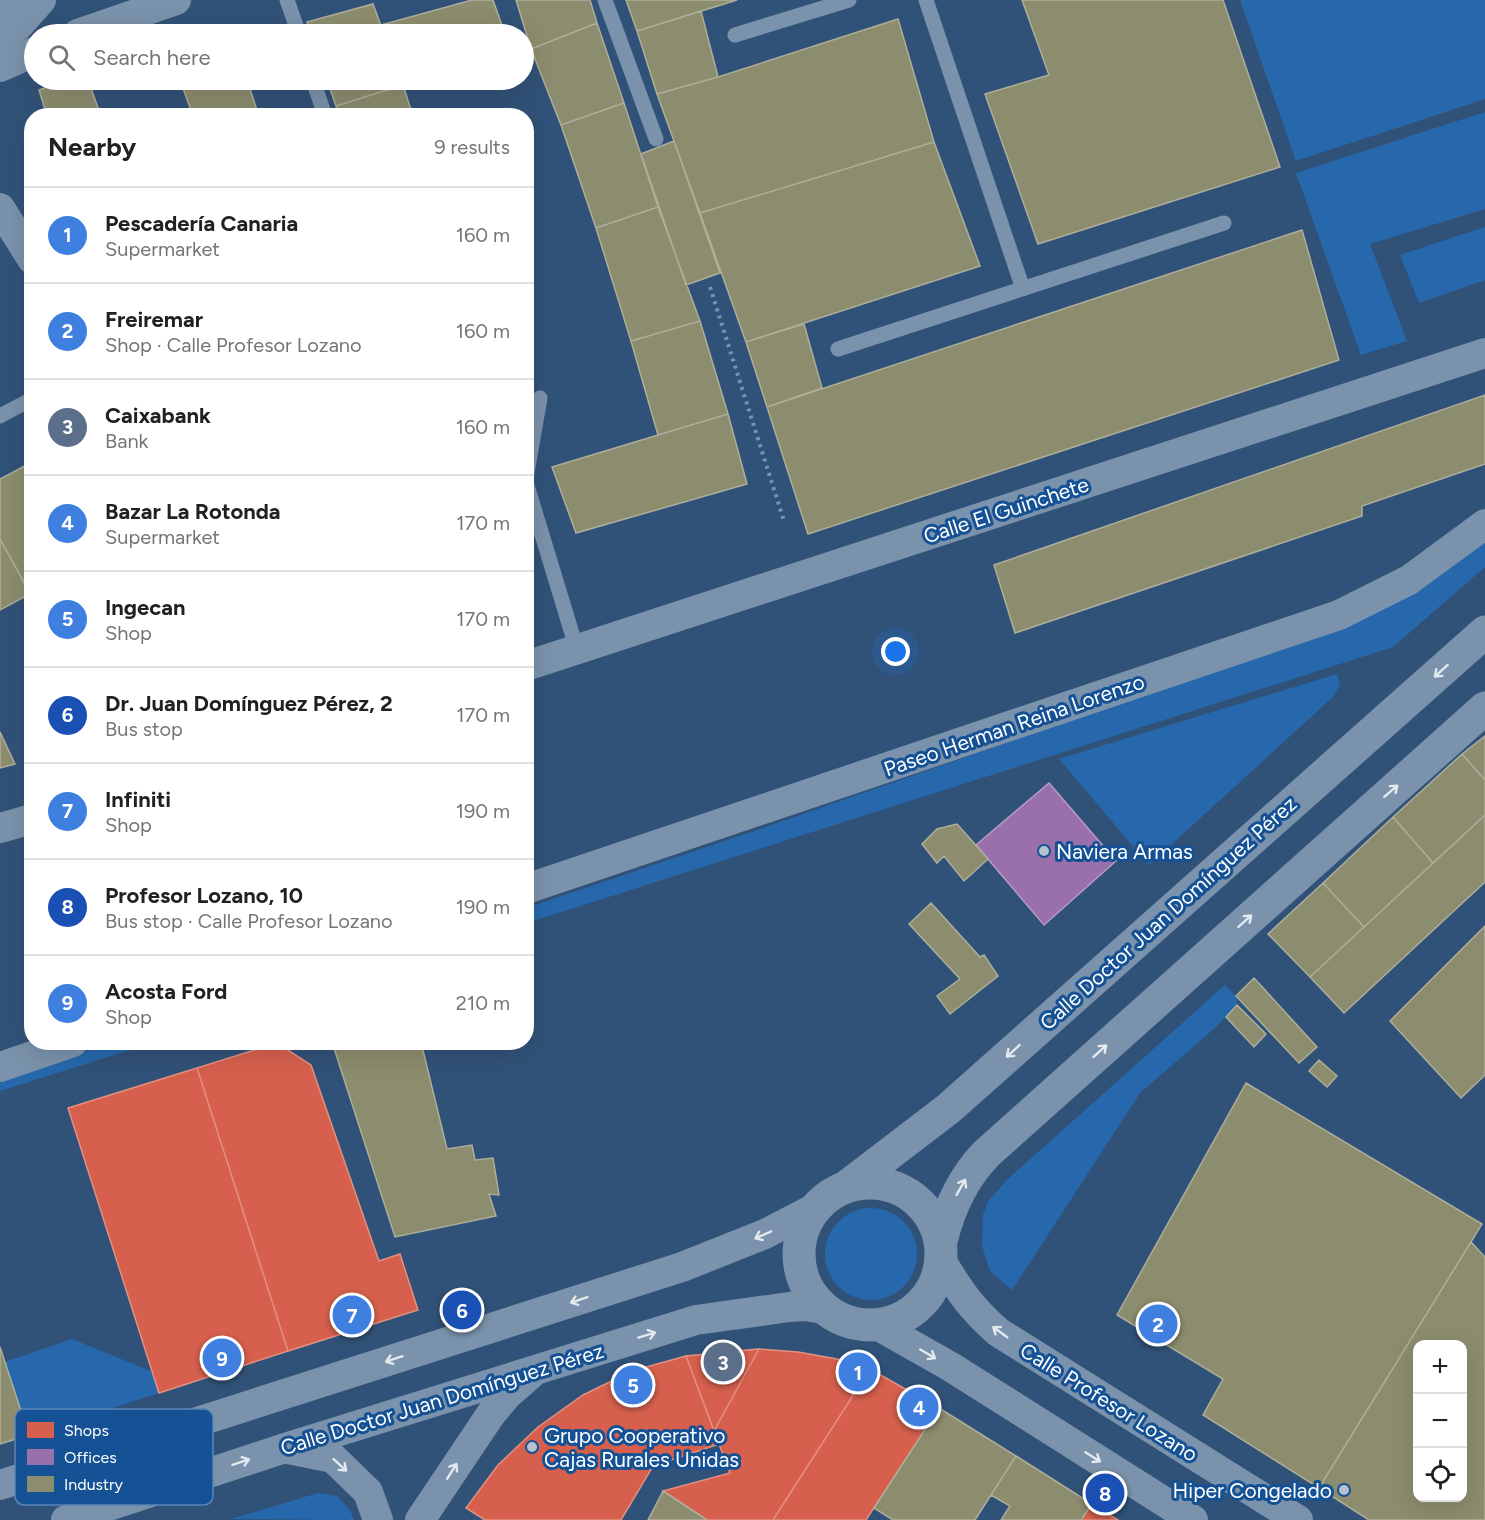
<!DOCTYPE html>
<meta charset="utf-8">
<style>
:root{--surface:#fff;--page:#f6f6f6;--text:#202124;--muted:#757577;--line:#e0e0e0;--accent:#db2777}
body{margin:0;font-family:Figtree,sans-serif;background:var(--page);color:var(--text)}
.controls{position:absolute;right:18px;bottom:18px;display:grid;overflow:hidden;border-radius:12px;box-shadow:0 6px 24px #0002}
.controls button{width:54px;height:54px;display:grid;place-items:center;padding:0;border:0;border-bottom:2px solid var(--line);background:var(--surface);color:var(--text);font:30px sans-serif}
.you{position:absolute;left:896px;top:652px;width:21px;height:21px;margin:-15px;border:4px solid #fff;border-radius:50%;background:#1a73e8;box-shadow:0 0 0 9px #1a73e833}
.badge{display:grid;place-items:center;width:39px;height:39px;border-radius:50%;background:var(--accent);color:#fff;font-size:20px;font-weight:700}
.pin{position:absolute;translate:-50% -50%;border:3px solid #fff;box-shadow:0 2px 6px #0006}
.list{margin:0;padding:0;list-style:none}
h2{display:flex;justify-content:space-between;align-items:center;height:78px;margin:0;padding:0 24px;font-size:26px}
h2 small{font-size:20px;font-weight:400;color:var(--muted)}
.list li{display:grid;grid-template-columns:39px 1fr auto;gap:18px;align-items:center;box-sizing:border-box;height:96px;padding:0 24px;border-top:2px solid var(--line)}
.list b{display:block;font-size:22px;white-space:nowrap}
.list p{margin:0;font-size:20px;white-space:nowrap;color:var(--muted)}
.list em{font-size:20px;font-style:normal;color:var(--muted)}
.icon{flex:none;width:33px;height:33px;fill:none;stroke:currentColor;stroke-width:2;stroke-linecap:round;stroke-linejoin:round}
.map{position:relative;flex:none;width:1485px;height:1520px;overflow:hidden}
.search{position:absolute;background:var(--surface);box-shadow:0 6px 24px #0002;left:24px;top:24px;width:510px;height:66px;display:flex;align-items:center;gap:15px;box-sizing:border-box;padding:0 21px;border-radius:33px;color:var(--muted);font-size:22px}
.panel{position:absolute;background:var(--surface);box-shadow:0 6px 24px #0002;left:24px;top:108px;width:510px;height:942px;border-radius:24px}
.map>svg:first-child{display:block}
.green{fill:#2768ac}
.shops{fill:#d6604d;stroke:#e29082;stroke-width:1.5}
.offices{fill:#9970ab;stroke:#b89bc4;stroke-width:1.5}
.industry{fill:#8c8c6e;stroke:#aeae9a;stroke-width:1.5;fill-rule:evenodd}
.lines{fill:none;stroke-linecap:round;stroke-linejoin:round}
.path{stroke:#7a92ab;stroke-width:4;stroke-dasharray:3 4.5;stroke-linecap:butt}
.service{stroke:#7a92ab;stroke-width:15}
.minor{stroke:#7a92ab;stroke-width:30}
.tertiary{stroke:#7a92ab;stroke-width:33}
.oneway{stroke:#e4e9ee}
.poi-dot{fill:#b7c2d0;stroke:#145195;stroke-width:2}
.labels{text-anchor:middle;dominant-baseline:central;stroke-width:6;stroke-linejoin:round;paint-order:stroke}
.street-label{font-size:21px;fill:#fff;stroke:#145195}
.poi-label{font-size:21px;fill:#fff;stroke:#145195;text-anchor:start}
.key{fill:#145195;stroke:#5a85b5;stroke-width:1.5}
.key-label{font-size:16px;fill:#fff}
</style>
<div class="map">
<svg width="1485" height="1520" viewBox="0 0 1485 1520">
<rect width="100%" height="100%" fill="#315278"/>
<path class="green" d="M1240 0H1485V99L1296 161Z
M1485 112V209L1370 244 1407 341 1361 355 1296 173Z
M1485 227V280L1419 303 1400 255Z
M1485 541V567L1393 647 527 923 526 908 766 827 1281 647Z
M1337 674 1340 684 1334 696 1149 865 1059 759Z
M1225 985 1236 996 1237 1005 1215 1028 1140 1093 1012 1290 990 1271 982 1246 983 1215 988 1201 1008 1179Z
M112 1043H152L0 1091V1079Z
M825 1254a46 46 0 1 1 92 0a46 46 0 1 1-92 0Z
M72 1339 153 1372 159 1393 29 1435 5 1362Z
M318 1493 337 1496 350 1510 354 1520 231 1519Z"/>
<path class="shops" d="M277 1043 311 1065 379 1261 400 1254 418 1310 288 1351 197 1068Z
M197 1068 288 1351 159 1393 68 1108Z
M759 1349 714 1431 686 1356Z
M759 1349 798 1352 837 1359 870 1369 773 1520H707L663 1491 730 1473 714 1431Z
M686 1356 719 1444 653 1466 621 1520H485L466 1508 498 1465 538 1427 583 1395 632 1371Z
M870 1369 939 1408 866 1520H773Z
M1092 1504 1118 1520H1081Z"/>
<path class="offices" d="M1049 783 1116 861 1044 925 976 845Z"/>
<path class="industry" d="M472 0H493L505 34H384L381 25Z
M516 0H590L597 23 531 49Z
M626 0H737L637 31Z
M1022 0H1223L1280 167 1038 244 985 94 1049 75Z
M373 4 384 34H311L307 22Z
M701 11 718 77 657 94 637 31Z
M898 19 934 142 700 213 657 94 718 77Z
M597 23 624 103 561 125 531 49Z
M67 80H88L101 116H47L39 90Z
M180 80H247L259 116H193Z
M327 80H400L403 85 336 106Z
M403 85 413 116H339L336 106Z
M624 103 658 207 596 228 561 125Z
M674 141 720 273 686 285 641 154Z
M934 142 980 266 746 342 700 213Z
M658 207 700 321 631 341 596 228Z
M1302 230 1339 360 808 534 767 407Z
M700 321 728 414 658 435 631 341Z
M804 324 822 388 767 407 746 342Z
M1485 395V464L1362 506V516L1015 633 994 565Z
M728 414 747 484 576 533 552 467Z
M32 462V596L0 539V479Z
M0 539 30 594 0 610Z
M0 732 15 764 0 768Z
M1485 736V780L1462 754Z
M1462 754 1485 780V815L1433 863 1393 817Z
M1485 815V882L1344 1013 1310 977Z
M1393 817 1433 863 1364 927 1323 883Z
M957 824 988 859 964 881 944 856 937 863 922 844 937 829Z
M1323 883 1364 927 1310 977 1268 934Z
M931 903 980 957 984 955 998 976 950 1014 937 996 960 979 909 924Z
M1485 926V1075L1461 1098 1390 1021Z
M1254 978 1317 1047 1299 1063 1236 996Z
M1237 1005 1266 1034 1254 1047 1226 1017Z
M332 1042H421L447 1149 472 1145 475 1160 493 1158 499 1195 489 1194 496 1216 395 1237Z
M1319 1060 1337 1076 1327 1087 1309 1071Z
M1246 1083 1482 1224 1319 1488 1203 1415 1223 1379 1117 1315Z
M1471 1242 1485 1257V1520H1369L1319 1488ZM1418 1344H1462V1498H1418Z
M0 1347 29 1435 0 1444Z
M939 1408 1016 1456 975 1520H893L874 1508Z
M1016 1456 1092 1504 1081 1520H1001L1010 1506 991 1495Z
M663 1491 707 1520H648Z"/>
<g class="lines">
<path class="path" d="M710 287 784 521"/>
<path class="service" d="M287 0 299 34
M605 0 656 139
M926 0 1023 289
M735 35 849 0
M313 80 325 116
M838 349 1224 223
M0 416 32 399
M526 479 540 398
M526 482 577 650"/>
<path class="minor" d="M0 7 15 0
M78 34 176 0
M0 35 18 26 41 0
M0 67 34 52
M0 208 32 259
M526 666 1485 353
M0 828 32 819
M526 889 1339 615 1409 580 1485 524
M0 1067 73 1042
M942 1262C960 1292 971 1308 998 1332L1298 1520
M877 1325 951 1367 1193 1520
M288 1449 333 1458 368 1492 378 1520
M0 1485 682 1267 765 1234 815 1208
M66 1520 285 1448 696 1320 789 1307 804 1306 824 1309
M420 1520 491 1414 507 1395 530 1375"/>
<path class="tertiary" d="M799 1254a71 71 0 1 1 142 0a71 71 0 1 1-142 0Z
M846 1187 948 1109 1485 632
M941 1241C949 1208 962 1179 986 1154L1485 708"/>
</g>
<defs><path id="oneway-shaft" d="M-6 0H5M1.5-3L5.5 0L1.5 3" fill="none" stroke-width="1.6" stroke-linecap="round" stroke-linejoin="round" transform="scale(1.5)"/></defs>
<g class="oneway">
<use href="#oneway-shaft" transform="translate(1441 671) rotate(138)"/>
<use href="#oneway-shaft" transform="translate(1391 791) rotate(-41)"/>
<use href="#oneway-shaft" transform="translate(1245 921) rotate(-42)"/>
<use href="#oneway-shaft" transform="translate(1013 1051) rotate(138)"/>
<use href="#oneway-shaft" transform="translate(1100 1051) rotate(-42)"/>
<use href="#oneway-shaft" transform="translate(961 1187) rotate(-60)"/>
<use href="#oneway-shaft" transform="translate(763 1235) rotate(156)"/>
<use href="#oneway-shaft" transform="translate(579 1300) rotate(162)"/>
<use href="#oneway-shaft" transform="translate(1000 1332) rotate(-144)"/>
<use href="#oneway-shaft" transform="translate(647 1335) rotate(-17)"/>
<use href="#oneway-shaft" transform="translate(928 1354) rotate(30)"/>
<use href="#oneway-shaft" transform="translate(394 1359) rotate(162)"/>
<use href="#oneway-shaft" transform="translate(1093 1457) rotate(32)"/>
<use href="#oneway-shaft" transform="translate(241 1462) rotate(-18)"/>
<use href="#oneway-shaft" transform="translate(340 1465) rotate(42)"/>
<use href="#oneway-shaft" transform="translate(452 1471) rotate(-58)"/>
</g>
<g class="poi-dot">
<circle cx="1044" cy="851" r="6"/>
<circle cx="532" cy="1447" r="6"/>
<circle cx="1344" cy="1490" r="6"/>
</g>
<g class="labels">
<g class="street-label">
<text transform="translate(1006 510) rotate(-18)">Calle El Guinchete</text>
<text transform="translate(1014 725) rotate(-19)">Paseo Herman Reina Lorenzo</text>
<text transform="translate(1168 913) rotate(-42)">Calle Doctor Juan Domínguez Pérez</text>
<text transform="translate(442 1399) rotate(-17)">Calle Doctor Juan Domínguez Pérez</text>
<text transform="translate(1109 1402) rotate(32)">Calle Profesor Lozano</text>
</g>
<g class="poi-label">
<text x="1056" y="851">Naviera Armas</text>
<text x="544" y="1435">Grupo Cooperativo<tspan x="544" dy="24">Cajas Rurales Unidas</tspan></text>
<text x="1332" y="1490" text-anchor="end">Hiper Congelado</text>
</g>
</g>
<rect x="15" y="1409" width="198" height="96" rx="9" class="key"/>
<rect x="27" y="1422" width="27" height="16" fill="#d6604d"/>
<rect x="27" y="1449" width="27" height="16" fill="#9970ab"/>
<rect x="27" y="1476" width="27" height="16" fill="#8c8c6e"/>
<g class="key-label">
<text x="64" y="1436">Shops</text>
<text x="64" y="1463">Offices</text>
<text x="64" y="1490">Industry</text>
</g>
</svg>
<div class="controls">
<button>+</button>
<button>−</button>
<button><svg class="icon" aria-label="locate" viewBox="0 0 24 24"><circle cx="12" cy="12" r="6"/><path d="M12 2v4M12 18v4M2 12h4M18 12h4"/></svg></button>
</div>
<div class="you"></div>
<div class="pin badge" style="left:858px;top:1372px;background:#3f7fe0">1</div>
<div class="pin badge" style="left:1158px;top:1324px;background:#3f7fe0">2</div>
<div class="pin badge" style="left:723px;top:1362px;background:#5c6f8a">3</div>
<div class="pin badge" style="left:919px;top:1407px;background:#3f7fe0">4</div>
<div class="pin badge" style="left:633px;top:1385px;background:#3f7fe0">5</div>
<div class="pin badge" style="left:462px;top:1310px;background:#1a4fb4">6</div>
<div class="pin badge" style="left:352px;top:1315px;background:#3f7fe0">7</div>
<div class="pin badge" style="left:1105px;top:1493px;background:#1a4fb4">8</div>
<div class="pin badge" style="left:222px;top:1358px;background:#3f7fe0">9</div>
<div class="search"><svg class="icon" aria-label="search" viewBox="0 0 24 24"><circle cx="10" cy="10" r="6"/><path d="M15 15l6 6"/></svg>Search here</div>
<section class="panel">
<h2>Nearby<small>9 results</small></h2>
<ul class="list">
<li><span class="badge" style="background:#3f7fe0">1</span><div><b>Pescadería Canaria</b><p>Supermarket</p></div><em>160 m</em></li>
<li><span class="badge" style="background:#3f7fe0">2</span><div><b>Freiremar</b><p>Shop · Calle Profesor Lozano</p></div><em>160 m</em></li>
<li><span class="badge" style="background:#5c6f8a">3</span><div><b>Caixabank</b><p>Bank</p></div><em>160 m</em></li>
<li><span class="badge" style="background:#3f7fe0">4</span><div><b>Bazar La Rotonda</b><p>Supermarket</p></div><em>170 m</em></li>
<li><span class="badge" style="background:#3f7fe0">5</span><div><b>Ingecan</b><p>Shop</p></div><em>170 m</em></li>
<li><span class="badge" style="background:#1a4fb4">6</span><div><b>Dr. Juan Domínguez Pérez, 2</b><p>Bus stop</p></div><em>170 m</em></li>
<li><span class="badge" style="background:#3f7fe0">7</span><div><b>Infiniti</b><p>Shop</p></div><em>190 m</em></li>
<li><span class="badge" style="background:#1a4fb4">8</span><div><b>Profesor Lozano, 10</b><p>Bus stop · Calle Profesor Lozano</p></div><em>190 m</em></li>
<li><span class="badge" style="background:#3f7fe0">9</span><div><b>Acosta Ford</b><p>Shop</p></div><em>210 m</em></li>
</ul>
</section>
</div>
